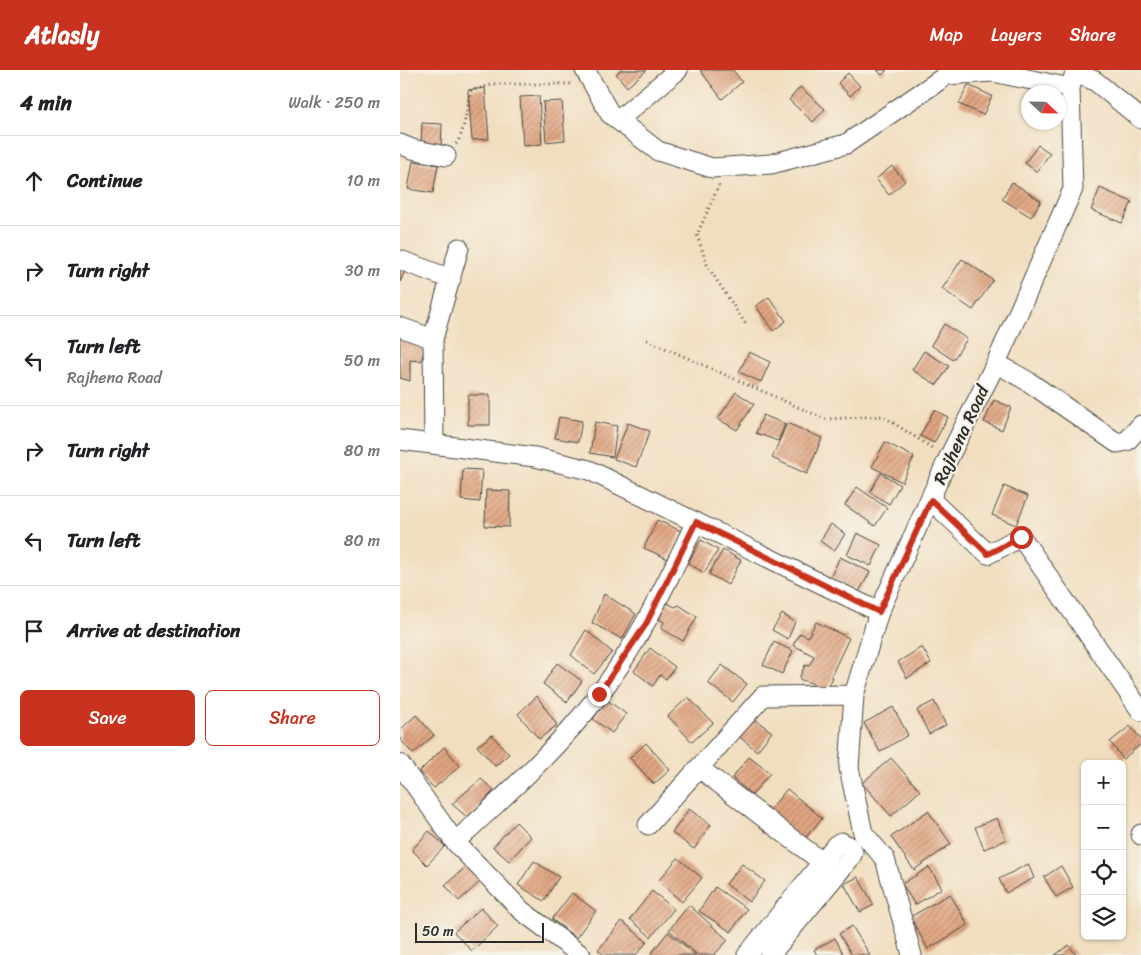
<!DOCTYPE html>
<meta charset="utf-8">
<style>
:root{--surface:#fff;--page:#f6f6f6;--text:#202124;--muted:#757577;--line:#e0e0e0;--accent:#c8321e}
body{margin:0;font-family:Sriracha,sans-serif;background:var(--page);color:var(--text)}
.controls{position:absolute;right:15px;bottom:15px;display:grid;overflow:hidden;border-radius:8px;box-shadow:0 1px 4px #0004}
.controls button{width:45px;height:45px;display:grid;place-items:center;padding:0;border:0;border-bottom:1px solid var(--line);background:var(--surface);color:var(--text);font:25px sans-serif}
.compass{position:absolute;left:621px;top:15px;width:45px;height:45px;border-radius:50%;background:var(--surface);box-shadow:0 1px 4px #0004;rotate:112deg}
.scale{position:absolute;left:15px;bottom:12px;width:129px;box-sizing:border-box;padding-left:5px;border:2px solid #2b2b2b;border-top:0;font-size:14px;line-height:18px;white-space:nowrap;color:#2b2b2b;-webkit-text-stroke:4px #f7f3e8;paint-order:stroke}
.stop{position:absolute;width:15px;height:15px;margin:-11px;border:4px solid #c8321e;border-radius:50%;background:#fff}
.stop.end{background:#c8321e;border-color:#fff;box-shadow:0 1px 5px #0008}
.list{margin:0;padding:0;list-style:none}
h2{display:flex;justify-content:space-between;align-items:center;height:65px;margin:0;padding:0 20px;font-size:21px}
h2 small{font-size:16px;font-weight:400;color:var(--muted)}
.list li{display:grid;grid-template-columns:32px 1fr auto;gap:15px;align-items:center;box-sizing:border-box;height:90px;padding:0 20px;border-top:1px solid var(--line)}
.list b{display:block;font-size:19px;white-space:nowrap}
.list p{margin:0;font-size:16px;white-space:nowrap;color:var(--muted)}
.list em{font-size:16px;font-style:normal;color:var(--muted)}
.actions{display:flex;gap:10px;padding:15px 20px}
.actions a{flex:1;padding:11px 0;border:1px solid var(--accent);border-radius:8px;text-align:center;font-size:18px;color:var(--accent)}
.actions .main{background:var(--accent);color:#fff}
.icon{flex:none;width:28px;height:28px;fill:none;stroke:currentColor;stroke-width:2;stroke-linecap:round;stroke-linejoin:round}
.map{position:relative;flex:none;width:741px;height:885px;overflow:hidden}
header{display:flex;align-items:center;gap:30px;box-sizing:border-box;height:70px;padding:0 25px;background:var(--accent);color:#fff}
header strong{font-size:24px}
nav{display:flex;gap:28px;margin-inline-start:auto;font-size:18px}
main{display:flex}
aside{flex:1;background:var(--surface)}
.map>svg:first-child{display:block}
.building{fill:url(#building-hatch)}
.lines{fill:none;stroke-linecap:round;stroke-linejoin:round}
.minor-casing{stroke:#494641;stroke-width:21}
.path{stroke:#494641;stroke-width:3;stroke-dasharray:1 4;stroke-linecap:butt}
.minor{stroke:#fff;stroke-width:19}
.route{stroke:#c8321e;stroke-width:6}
.labels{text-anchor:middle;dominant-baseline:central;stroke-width:4.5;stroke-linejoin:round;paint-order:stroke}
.street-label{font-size:18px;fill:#2b2b2b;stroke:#f7f3e8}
</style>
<header>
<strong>Atlasly</strong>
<nav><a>Map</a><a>Layers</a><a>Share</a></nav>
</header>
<main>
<aside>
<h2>4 min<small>Walk · 250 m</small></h2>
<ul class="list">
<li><svg class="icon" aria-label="ahead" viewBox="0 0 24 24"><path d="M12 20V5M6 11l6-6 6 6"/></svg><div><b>Continue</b></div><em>10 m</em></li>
<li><svg class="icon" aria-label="right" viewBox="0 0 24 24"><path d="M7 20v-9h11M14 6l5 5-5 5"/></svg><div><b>Turn right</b></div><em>30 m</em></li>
<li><svg class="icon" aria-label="left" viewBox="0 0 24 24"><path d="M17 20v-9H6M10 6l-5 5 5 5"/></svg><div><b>Turn left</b><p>Rajhena Road</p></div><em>50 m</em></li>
<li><svg class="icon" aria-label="right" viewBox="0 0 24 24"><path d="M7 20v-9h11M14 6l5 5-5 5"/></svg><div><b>Turn right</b></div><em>80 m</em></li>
<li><svg class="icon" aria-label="left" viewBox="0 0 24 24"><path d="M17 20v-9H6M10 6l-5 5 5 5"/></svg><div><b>Turn left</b></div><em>80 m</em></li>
<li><svg class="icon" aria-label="arrive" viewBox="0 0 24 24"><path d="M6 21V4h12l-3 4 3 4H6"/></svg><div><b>Arrive at destination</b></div></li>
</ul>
<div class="actions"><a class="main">Save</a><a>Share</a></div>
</aside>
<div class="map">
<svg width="741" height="885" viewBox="0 0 741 885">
<defs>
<pattern id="building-hatch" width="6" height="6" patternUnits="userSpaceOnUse" patternTransform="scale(1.25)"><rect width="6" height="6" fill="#e1a682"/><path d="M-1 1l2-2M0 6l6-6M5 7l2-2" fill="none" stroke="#b7876b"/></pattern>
</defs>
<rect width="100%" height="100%" fill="#f7f3e8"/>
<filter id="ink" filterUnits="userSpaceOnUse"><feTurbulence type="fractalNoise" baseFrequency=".02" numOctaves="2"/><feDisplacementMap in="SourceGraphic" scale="10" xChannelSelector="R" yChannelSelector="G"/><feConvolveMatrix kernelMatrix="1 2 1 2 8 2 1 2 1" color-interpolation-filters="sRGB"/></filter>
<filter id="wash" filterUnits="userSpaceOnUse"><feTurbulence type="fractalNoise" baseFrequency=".0096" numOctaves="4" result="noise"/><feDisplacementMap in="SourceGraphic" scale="20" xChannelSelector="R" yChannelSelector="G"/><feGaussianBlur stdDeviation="1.12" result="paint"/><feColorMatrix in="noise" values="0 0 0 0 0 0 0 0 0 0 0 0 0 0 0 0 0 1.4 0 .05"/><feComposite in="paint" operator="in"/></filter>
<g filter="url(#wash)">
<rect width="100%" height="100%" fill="#f1debf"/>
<g id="blocks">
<path class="building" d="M221 0H247L227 17 216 4Z
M300 0H333L342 12 322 29Z
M477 0H487L482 5Z
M448 3 460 16 450 26 438 13Z
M568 15 592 26 583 45 559 34Z
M400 17 425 39 413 52 389 30Z
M85 18 89 69 72 70 68 20Z
M139 26 142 74 123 76 120 27Z
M162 31 165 70 146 72 143 32Z
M22 53 42 54 41 78 21 77Z
M638 75 650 83 637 102 625 93Z
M13 91 38 95 33 123 8 119Z
M492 96 505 111 489 125 476 109Z
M612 112 641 131 631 147 602 129Z
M700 118 732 132 722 153 691 140Z
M562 189 593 210 573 240 542 219Z
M0 198 6 199 0 212Z
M369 227 386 251 373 261 356 236Z
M544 254 567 269 553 290 531 275Z
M0 266 26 275 21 291 10 290V311L0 308Z
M524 281 549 296 537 315 512 300Z
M349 282 370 292 361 312 339 302Z
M336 322 354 334 337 360 318 349Z
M68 325H90V355H68Z
M594 330 611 337 602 360 584 352Z
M534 340 548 347 534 373 520 366Z
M363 345 385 354 378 371 356 363Z
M159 347 182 351 178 372 155 368Z
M195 352 217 356 213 387 190 383Z
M228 353 250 361 236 397 214 389Z
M387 353 422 368 407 404 372 388Z
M485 372 514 387 502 412 472 397Z
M63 399 82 400 80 432 61 430Z
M481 403 500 415 489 434 470 422Z
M604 416 628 426 616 455 592 445Z
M457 417 487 438 475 456 445 435Z
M86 420 110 421 109 457 85 456Z
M257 450 281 461 268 489 244 478Z
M431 454 445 464 434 481 420 471Z
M457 463 481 475 471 496 447 485Z
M301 470 318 480 304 503 288 493Z
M323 480 341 490 328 515 309 504Z
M440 487 470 502 459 522 430 508Z
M204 524 236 544 222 569 192 553Z
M267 533 275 537 279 535 297 547 283 571 261 558 264 552 259 549Z
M382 544 395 552 388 569 372 560Z
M416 552 449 568 431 606 433 607 428 619 399 609 405 595 409 596 414 586 393 575 400 563 408 567Z
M186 560 212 582 194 604 171 585Z
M374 572 393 581 382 604 363 595Z
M522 577 531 593 507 608 498 592Z
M250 578 275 597 266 609 260 605 253 616 234 601Z
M157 593 182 611 167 632 143 614Z
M322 595 347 614 333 632 308 613Z
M137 626 157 655 139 669 118 644Z
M288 627 313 653 292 672 268 646Z
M207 630 226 644 212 663 193 649Z
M534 631 546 655 529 664 517 640Z
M493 637 508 665 480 682 464 653Z
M16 645 34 665 13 684 0 669V660Z
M350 646 372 662 357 681 336 664Z
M730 656 741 669V674L723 689 710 672Z
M92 665 109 684 95 696 77 676Z
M246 673 270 700 254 714 230 688Z
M44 677 60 696 34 718 19 702Z
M349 687 370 703 352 725 332 708Z
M491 688 520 721 491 746 462 713Z
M81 709 94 720 69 749 52 734Z
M387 719 422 748 403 771 368 742Z
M289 739 311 755 294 779 272 763Z
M528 741 551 774 514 800 491 767Z
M597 748 606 770 584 779 575 757Z
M116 752 131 767 109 791 93 777Z
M29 761 45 776 27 795 12 780Z
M278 788 302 808 282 832 258 811Z
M134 791 159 807 144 831 118 815Z
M342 794 365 811 349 832 326 814Z
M628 794 634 808 606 823 599 809Z
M67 796 80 812 59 831 45 815Z
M661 796 673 817 656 827 644 807Z
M529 797 542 818 515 835 502 814Z
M458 807 474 835 460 842 444 814Z
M315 817 347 839 331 862 299 841Z
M252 821 274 839 251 867 230 849Z
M172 823 196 841 176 868 152 849Z
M550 824 568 855 528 879 510 847Z
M289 835 328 870 314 885H298L269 860Z
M81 838 98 856 72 881 54 862Z
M222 851 247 872 236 885H204L198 880Z
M452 856 470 885H452L439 864Z
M268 862 296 885H250Z
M435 868 444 885H417L414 880Z
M669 875 676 885H655Z"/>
</g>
</g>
<g filter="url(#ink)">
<use href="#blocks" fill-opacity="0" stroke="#494641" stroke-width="1"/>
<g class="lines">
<defs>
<path id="minor" d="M185 0 210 44 258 81 312 98 371 94 446 74 547 5 593 2 670 18
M676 3 695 11 741 49
M218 50 278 0
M0 74 12 79 46 86
M0 190 51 209
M0 257 33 269
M596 293 629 312 717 373 727 371 741 355
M0 370 135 387 189 400 479 542
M34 374 33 269 59 178
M531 430 588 484 621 467 741 641
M0 694 55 772
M299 698 422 792
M248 755 363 626 454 625
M741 764V765
M181 885 122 841 55 772C105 726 156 680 198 626 239 573 267 511 296 452
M347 885 436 775 441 772 450 777 453 782 451 787 370 885
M512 885 485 789 463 763 449 698 454 625 479 542 548 389 596 293 673 119 670 18 676 0"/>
</defs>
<use href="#minor" class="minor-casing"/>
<path class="path" d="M56 74C65 63 66 37 71 21L94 14H172
M319 115 297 165 308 197 347 256
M247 270 425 349 483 346 535 380"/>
<use href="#minor" class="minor"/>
</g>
</g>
<g class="lines" filter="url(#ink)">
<path class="route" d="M199 624 246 554 296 452 479 542 531 430 588 484 621 467"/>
</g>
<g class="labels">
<g class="street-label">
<text transform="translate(561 365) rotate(-65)">Rajhena Road</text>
</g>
</g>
</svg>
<div class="controls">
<button>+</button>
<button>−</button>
<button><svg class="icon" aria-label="locate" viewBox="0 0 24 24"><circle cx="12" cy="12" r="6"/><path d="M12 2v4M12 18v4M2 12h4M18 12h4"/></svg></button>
<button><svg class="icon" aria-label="layers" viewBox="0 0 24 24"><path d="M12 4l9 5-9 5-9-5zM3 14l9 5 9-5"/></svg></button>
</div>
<svg class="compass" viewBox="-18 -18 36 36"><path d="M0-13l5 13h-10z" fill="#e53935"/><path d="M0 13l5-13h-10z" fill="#757577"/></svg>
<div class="scale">50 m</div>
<div class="stop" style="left:621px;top:467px"></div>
<div class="stop end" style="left:199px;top:624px"></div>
</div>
</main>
